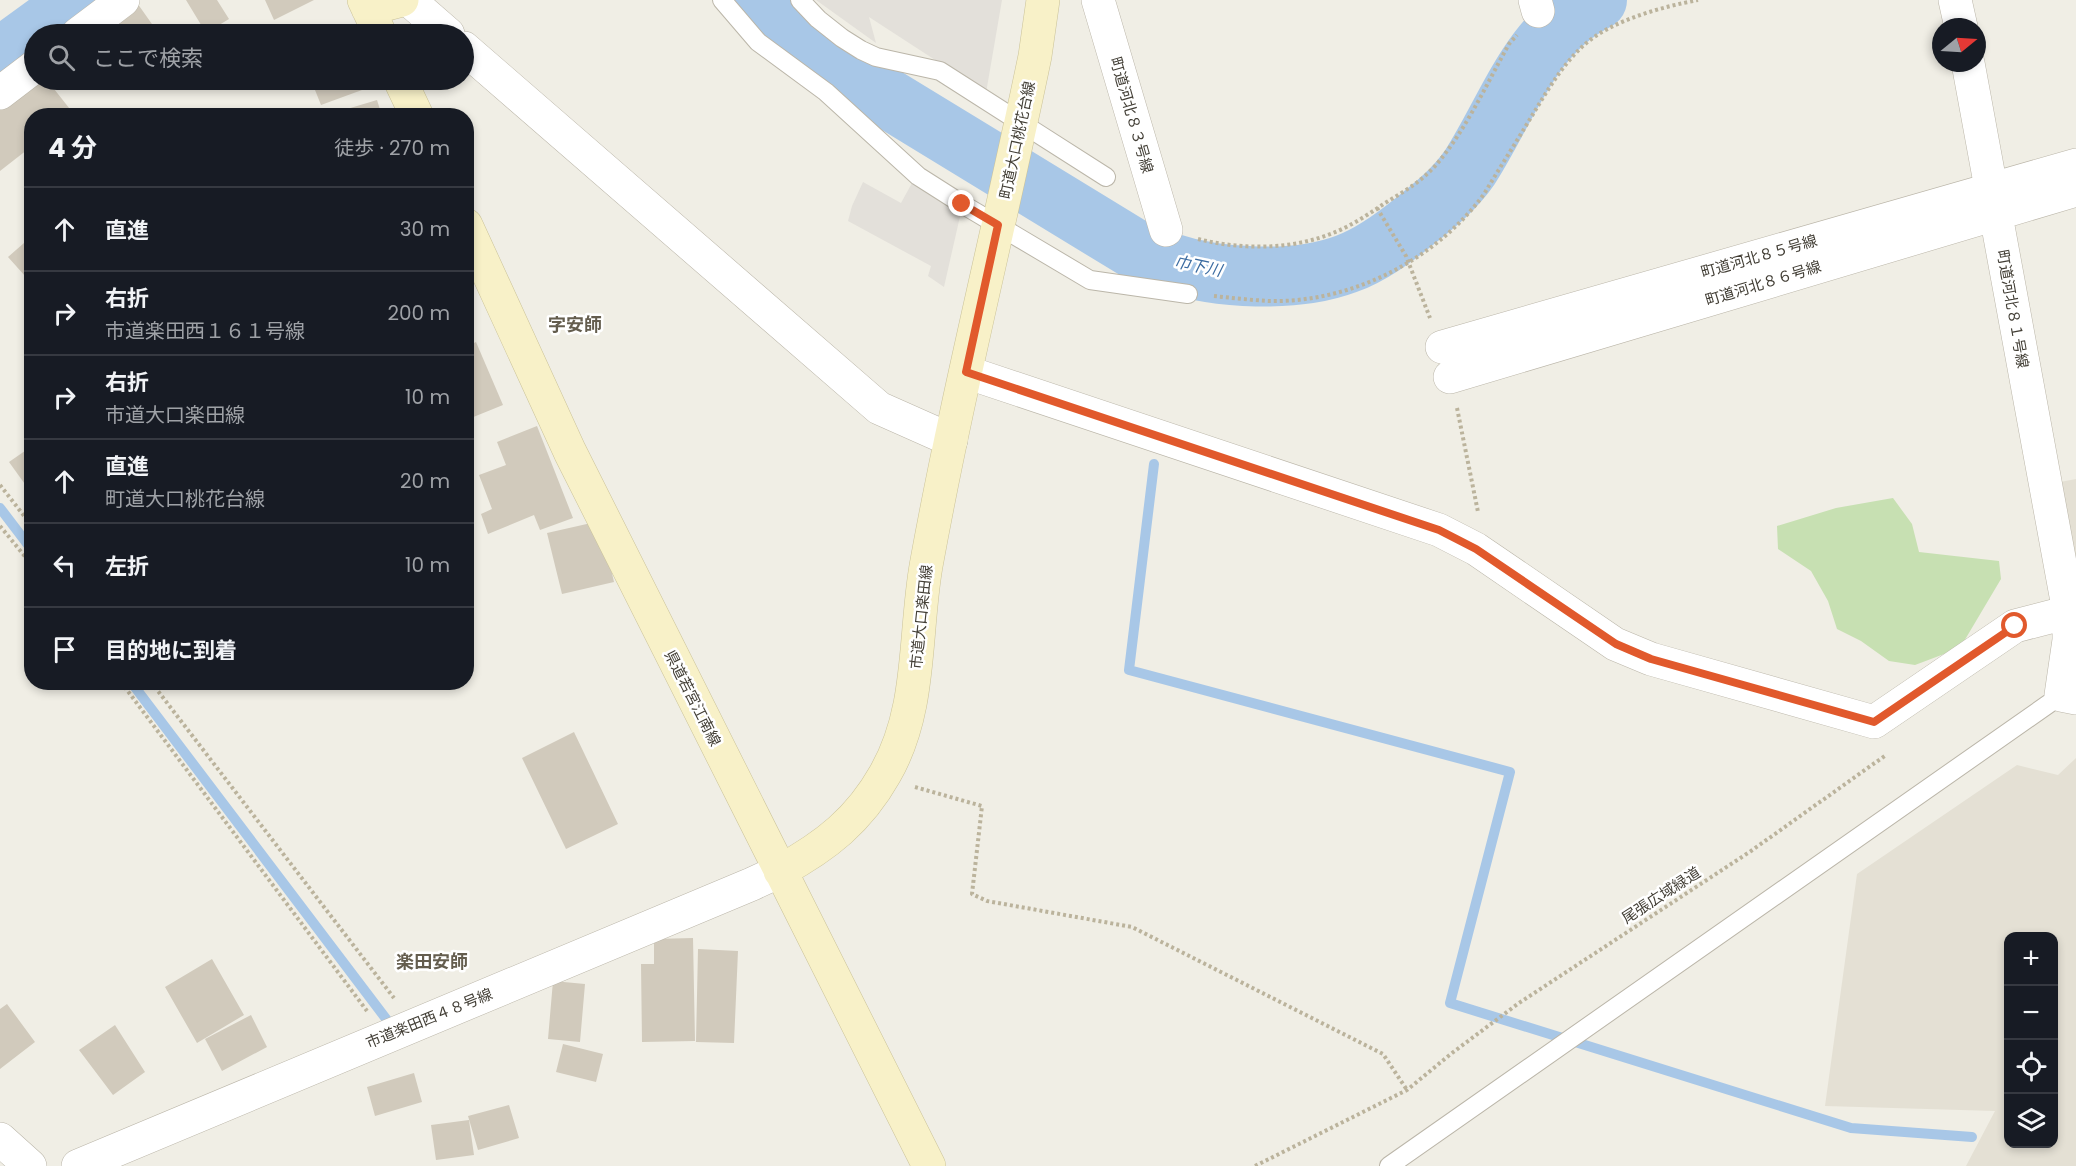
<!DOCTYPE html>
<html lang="ja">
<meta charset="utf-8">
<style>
:root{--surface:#171b24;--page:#20242c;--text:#f1f3f6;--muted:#9ea1a6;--line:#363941}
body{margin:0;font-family:Poppins,"Noto Sans JP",sans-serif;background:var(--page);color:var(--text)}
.controls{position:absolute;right:18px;bottom:18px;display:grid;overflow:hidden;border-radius:12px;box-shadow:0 3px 9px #0003}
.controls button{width:54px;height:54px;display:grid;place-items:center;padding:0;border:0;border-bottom:2px solid var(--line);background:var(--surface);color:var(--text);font:30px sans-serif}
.compass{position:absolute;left:1932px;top:18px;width:54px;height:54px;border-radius:50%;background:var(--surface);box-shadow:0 3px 9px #0003;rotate:72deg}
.stop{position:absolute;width:18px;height:18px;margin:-14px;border:4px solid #e1592c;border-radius:50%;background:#fff}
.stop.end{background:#e1592c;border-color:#fff;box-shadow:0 2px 6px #0008}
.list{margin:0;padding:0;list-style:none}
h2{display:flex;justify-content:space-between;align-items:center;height:78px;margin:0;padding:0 24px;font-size:26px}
h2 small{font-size:20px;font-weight:400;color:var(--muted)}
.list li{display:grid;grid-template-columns:39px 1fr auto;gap:18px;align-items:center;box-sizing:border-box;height:84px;padding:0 24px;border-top:2px solid var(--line)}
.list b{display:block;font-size:22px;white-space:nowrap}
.list p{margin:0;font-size:20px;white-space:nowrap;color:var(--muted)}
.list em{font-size:20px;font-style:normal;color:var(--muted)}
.icon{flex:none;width:33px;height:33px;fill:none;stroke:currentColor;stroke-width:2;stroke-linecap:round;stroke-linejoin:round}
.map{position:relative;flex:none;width:2076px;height:1166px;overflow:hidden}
.search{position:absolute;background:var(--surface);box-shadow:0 3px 9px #0003;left:24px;top:24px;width:450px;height:66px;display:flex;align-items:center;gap:15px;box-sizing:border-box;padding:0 21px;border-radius:33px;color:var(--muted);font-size:22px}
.panel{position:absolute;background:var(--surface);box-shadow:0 3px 9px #0003;left:24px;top:108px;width:450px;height:582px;border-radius:24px}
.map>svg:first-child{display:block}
.residential{fill:#e4e0d4;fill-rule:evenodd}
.industrial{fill:#e3e0da}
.green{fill:#c7e0b2}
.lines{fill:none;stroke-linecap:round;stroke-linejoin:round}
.stream{stroke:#a8c7e7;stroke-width:10}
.river{stroke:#a8c7e7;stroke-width:60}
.building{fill:#d1cabc}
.lane-casing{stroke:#bbb6a9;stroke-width:20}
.street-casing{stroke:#bbb6a9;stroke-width:34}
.secondary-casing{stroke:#cbc399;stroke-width:34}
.path{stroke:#bbb39c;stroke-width:4;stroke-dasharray:3 3;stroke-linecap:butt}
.lane{stroke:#fff;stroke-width:18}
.street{stroke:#fff;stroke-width:33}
.secondary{stroke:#f8f1c8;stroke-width:33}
.route{stroke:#e1592c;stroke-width:8}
.labels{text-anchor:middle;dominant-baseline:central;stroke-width:5;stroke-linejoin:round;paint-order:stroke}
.street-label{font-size:15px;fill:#423e35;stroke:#fff}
.water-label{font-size:16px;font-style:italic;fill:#3c6ca1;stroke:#fff}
.quarter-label{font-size:18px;font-weight:bold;fill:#645d4e;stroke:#fff}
</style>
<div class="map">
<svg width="2076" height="1166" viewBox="0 0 2076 1166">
<rect width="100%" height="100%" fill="#f0eee5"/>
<path class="residential" d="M2076 479V570L2055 483Z
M2076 758V1166H1966L1995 1111 1825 1106 1857 874 2017 765 2058 775ZM2008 936H2054V1144H2008Z"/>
<path class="industrial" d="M816 0H1002L986 93 869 17 876 43Z
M863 182 901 203 912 183 961 212 944 287 928 276 931 266 848 221 852 206Z"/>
<path class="green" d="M1893 498 1912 524 1919 552 1999 561 2001 579 1960 648 1915 665 1889 661 1861 641 1837 629 1828 601 1811 571 1778 549 1777 526 1836 508Z"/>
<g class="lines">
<path class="stream" d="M1154 464 1129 670 1510 772 1450 1003 1851 1128 1972 1137
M0 508 32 550
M131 682 390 1024"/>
<path class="river" d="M755 0 768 18 792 40 1133 248C1145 252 1156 258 1167 262 1218 279 1295 283 1346 264 1371 255 1394 238 1415 221 1435 205 1455 189 1470 167 1508 108 1530 33 1597 0
M0 58 80 0"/>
</g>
<path class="building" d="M135 0 159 34H107L100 24Z
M186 0H217L229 19 206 33Z
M265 0H314L274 20Z
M337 26 340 34H329L327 30Z
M323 28 326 34H307Z
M34 80H47L73 113 70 116H32V146L0 171V101Z
M311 80H358L362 90 321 105Z
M377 100 382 116H327V115Z
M32 236V270L25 276 8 257Z
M476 342 503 405 466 420V347Z
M537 426 573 518 540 530 534 515 488 534 481 514 492 509 479 475 506 465 497 442Z
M32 446V494L9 462Z
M600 521 614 582 562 594 547 533Z
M574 732 618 824 566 849 522 758Z
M693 938 695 1041 642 1042 641 964H654V939Z
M698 949 738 951 734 1043 696 1042Z
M212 959 244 1015 197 1043 165 987Z
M553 981 585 984 580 1042 548 1039Z
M7 1004 35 1042 0 1069V1009Z
M251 1015 267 1047 222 1071 205 1039Z
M115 1025 145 1072 113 1095 79 1050Z
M563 1044 603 1054 596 1082 556 1072Z
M414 1073 422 1102 375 1116 367 1087Z
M509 1105 519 1138 478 1150 468 1116Z
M469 1120 474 1155 436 1160 431 1125Z"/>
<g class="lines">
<defs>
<path id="lane" d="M722 0 758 42 826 92 918 176 962 204 1090 280 1188 294
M800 0 818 19 842 38 861 50 876 57 940 71 1106 177
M1389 1166 2067 691"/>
<path id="street" d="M409 0 448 34
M1098 0 1166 230
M1535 0 1538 11
M1955 0 1961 27
M78 34 123 0
M464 48 879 408 951 440
M1968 63 2069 612V640L2061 695 2076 698
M0 93 34 67
M1442 347 2076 165
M966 372 1439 530 1476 549 1615 644 1651 659 1874 722 2015 626 2069 612
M1450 377 2076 190
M0 1139 30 1166
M78 1166 752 884 780 871"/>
<path id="secondary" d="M364 0 380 34
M368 9 402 0
M400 80 417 116
M466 225 570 452 929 1166
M780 871C826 846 859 820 885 774 922 710 914 636 926 566 957 395 1000 226 1035 56L1043 0"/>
</defs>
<use href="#lane" class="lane-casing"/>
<use href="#street" class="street-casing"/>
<use href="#secondary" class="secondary-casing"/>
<path class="path" d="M1377 208 1406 256 1430 318
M1198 239C1242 250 1291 250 1333 233 1351 226 1369 214 1385 203 1403 192 1421 182 1436 165 1466 130 1486 85 1509 44L1517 35
M1214 296C1232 298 1251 300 1269 301 1351 303 1436 260 1484 194 1499 169 1515 144 1530 119 1546 93 1561 66 1584 45 1612 20 1662 7 1698 0
M1457 408 1478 512
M0 485 32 526
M0 526 32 565
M121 682 367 1011
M151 682 394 998
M915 787 982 806 972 894 987 901 1132 927 1383 1054 1407 1090
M1255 1166 1407 1090 1452 1053 1519 1003 1751 851 1886 755"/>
<use href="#lane" class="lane"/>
<use href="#street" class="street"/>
<use href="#secondary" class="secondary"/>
</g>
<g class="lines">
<path class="route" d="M962 204 998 225 966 372 1439 530 1476 549 1616 644 1651 659 1874 722 2015 626"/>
</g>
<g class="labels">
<g class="street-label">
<text transform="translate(1132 115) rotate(74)">町道河北８３号線</text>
<text transform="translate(1017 140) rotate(-78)">町道大口桃花台線</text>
<text transform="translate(1759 256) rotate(-16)">町道河北８５号線</text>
<text transform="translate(1763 283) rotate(-17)">町道河北８６号線</text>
<text transform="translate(2013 309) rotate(80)">町道河北８１号線</text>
<text transform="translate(921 617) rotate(-84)">市道大口楽田線</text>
<text transform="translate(693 698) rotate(63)">県道若宮江南線</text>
<text transform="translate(1661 895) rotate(-33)">尾張広域緑道</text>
<text transform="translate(429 1018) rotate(-22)">市道楽田西４８号線</text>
</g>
<g class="water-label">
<text transform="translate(1198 266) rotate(12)">巾下川</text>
</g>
<g class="quarter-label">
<text x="575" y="324">字安師</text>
<text x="432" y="961">楽田安師</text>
</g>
</g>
</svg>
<div class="controls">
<button>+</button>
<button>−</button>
<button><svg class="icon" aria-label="locate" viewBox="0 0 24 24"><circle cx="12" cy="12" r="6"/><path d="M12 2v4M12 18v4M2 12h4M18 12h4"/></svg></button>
<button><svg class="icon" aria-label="layers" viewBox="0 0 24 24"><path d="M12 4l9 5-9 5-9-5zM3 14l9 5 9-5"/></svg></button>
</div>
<svg class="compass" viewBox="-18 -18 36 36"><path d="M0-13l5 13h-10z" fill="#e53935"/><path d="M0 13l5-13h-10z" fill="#9ea1a6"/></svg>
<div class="stop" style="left:2015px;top:626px"></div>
<div class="stop end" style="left:962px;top:204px"></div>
<div class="search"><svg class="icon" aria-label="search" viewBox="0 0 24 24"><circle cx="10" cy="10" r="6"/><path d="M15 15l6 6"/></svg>ここで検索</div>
<section class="panel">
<h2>4 分<small>徒歩 · 270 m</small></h2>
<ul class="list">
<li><svg class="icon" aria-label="ahead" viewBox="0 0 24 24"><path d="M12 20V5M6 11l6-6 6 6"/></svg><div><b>直進</b></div><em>30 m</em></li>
<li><svg class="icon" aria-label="right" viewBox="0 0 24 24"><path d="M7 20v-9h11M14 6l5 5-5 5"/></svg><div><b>右折</b><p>市道楽田西１６１号線</p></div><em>200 m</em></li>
<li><svg class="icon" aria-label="right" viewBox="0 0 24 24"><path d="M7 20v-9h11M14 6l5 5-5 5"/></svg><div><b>右折</b><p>市道大口楽田線</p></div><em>10 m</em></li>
<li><svg class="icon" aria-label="ahead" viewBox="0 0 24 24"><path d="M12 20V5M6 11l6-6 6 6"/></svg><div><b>直進</b><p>町道大口桃花台線</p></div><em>20 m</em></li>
<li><svg class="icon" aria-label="left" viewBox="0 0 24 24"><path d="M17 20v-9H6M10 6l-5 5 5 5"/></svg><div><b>左折</b></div><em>10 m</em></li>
<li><svg class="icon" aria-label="arrive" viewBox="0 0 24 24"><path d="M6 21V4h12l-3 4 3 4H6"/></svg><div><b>目的地に到着</b></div></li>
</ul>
</section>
</div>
